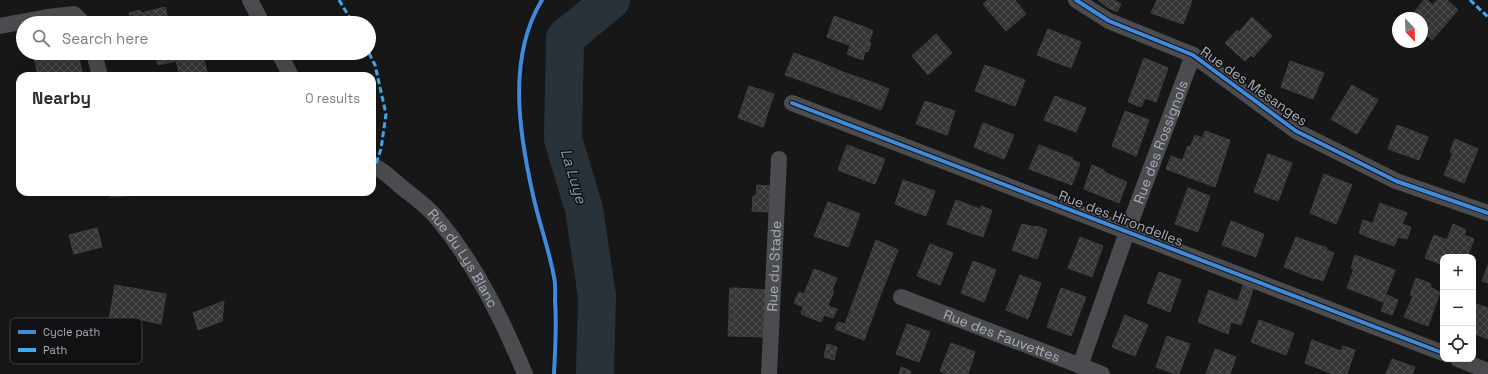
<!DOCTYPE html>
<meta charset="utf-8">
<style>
:root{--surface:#fff;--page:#f7f7f7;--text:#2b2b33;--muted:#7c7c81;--line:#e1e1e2}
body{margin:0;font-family:"Space Grotesk",sans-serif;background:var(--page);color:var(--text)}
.controls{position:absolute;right:12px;bottom:12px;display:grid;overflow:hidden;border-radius:8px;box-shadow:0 4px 16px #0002}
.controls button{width:36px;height:36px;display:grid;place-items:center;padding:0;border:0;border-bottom:1px solid var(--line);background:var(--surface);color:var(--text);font:20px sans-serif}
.compass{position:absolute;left:1392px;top:12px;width:36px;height:36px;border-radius:50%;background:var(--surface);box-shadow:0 4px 16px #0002;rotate:157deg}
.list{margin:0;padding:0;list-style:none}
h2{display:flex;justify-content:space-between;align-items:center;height:52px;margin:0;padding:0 16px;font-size:17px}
h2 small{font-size:13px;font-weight:400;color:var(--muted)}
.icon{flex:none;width:22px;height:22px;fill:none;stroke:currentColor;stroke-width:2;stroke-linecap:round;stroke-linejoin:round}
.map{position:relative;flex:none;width:1488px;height:374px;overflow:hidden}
.search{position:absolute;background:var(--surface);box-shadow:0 4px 16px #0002;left:16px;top:16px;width:360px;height:44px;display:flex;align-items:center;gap:10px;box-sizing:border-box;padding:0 14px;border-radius:22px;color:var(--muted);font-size:15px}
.panel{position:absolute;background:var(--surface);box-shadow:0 4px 16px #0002;left:16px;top:72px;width:360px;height:124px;border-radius:12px}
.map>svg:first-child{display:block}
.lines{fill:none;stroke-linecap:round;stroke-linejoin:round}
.river{stroke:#2a3239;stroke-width:38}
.building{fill:url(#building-cross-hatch);stroke:#3f4043}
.minor{stroke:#4b4c50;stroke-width:16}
.quiet{stroke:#3fa9f5;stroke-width:3;stroke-dasharray:6 3;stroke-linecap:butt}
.cycleway-casing{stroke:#111113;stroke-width:6}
.cycleway{stroke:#408adc;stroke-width:4}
.labels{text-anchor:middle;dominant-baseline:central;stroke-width:3;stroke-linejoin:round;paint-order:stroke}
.street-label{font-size:14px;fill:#a8adb8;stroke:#111113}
.water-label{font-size:15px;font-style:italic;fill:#7f9bb3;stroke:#111113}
.key{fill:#111113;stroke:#3e4045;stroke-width:1}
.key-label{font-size:11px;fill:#a8adb8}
</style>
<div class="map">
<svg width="1488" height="374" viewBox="0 0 1488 374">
<defs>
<pattern id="building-cross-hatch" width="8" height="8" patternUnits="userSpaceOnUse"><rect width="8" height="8" fill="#353536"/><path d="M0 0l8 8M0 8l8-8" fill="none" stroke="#4f5051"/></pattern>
</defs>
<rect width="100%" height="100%" fill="#171717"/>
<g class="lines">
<path class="river" d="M595 374 597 296 584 209 563 139 565 38 611 0"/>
</g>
<path class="building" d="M988 0H1015L1026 14 1006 31 983 4Z
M1098 0H1111L1107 7Z
M1111 0H1114L1121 4 1117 12 1107 7Z
M1157 0H1188L1192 1 1183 24 1151 13Z
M1424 0H1427L1433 5 1437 0H1447L1458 10 1432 40 1422 31V18H1409Z
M165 7 169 23H172H132L129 13 140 10 141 13Z
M834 16 867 28 863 40 871 43 868 52 827 37Z
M1252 17 1272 36 1253 57 1251 55 1245 61 1225 43 1237 30 1239 32Z
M867 28 873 31 869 42 863 40Z
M1048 29 1081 42 1071 68 1037 55Z
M936 34 952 53 928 75 912 56Z
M850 46 865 51 863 60 847 54Z
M33 53H39L45 76H38Z
M39 53H78L83 76H45Z
M151 53H199L200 57 203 56 208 76H180L176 61 158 65 155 53Z
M794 53 819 62 811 84 785 75Z
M1144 58 1168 68 1156 102 1145 98 1141 107 1128 102Z
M1290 61 1324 73 1313 99 1281 87Z
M819 62 843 72 835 93 811 84Z
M985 65 1025 80 1015 106 975 91Z
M843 72 866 80 858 101 835 93Z
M866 80 889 89 881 110 858 101Z
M1352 85 1378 100 1357 134 1331 119Z
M749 86 774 94 763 127 738 118Z
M1055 96 1086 108 1076 132 1044 120Z
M925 101 955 111 947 135 916 124Z
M1125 111 1149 120 1136 156 1112 146Z
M983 123 1014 135 1004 159 974 147Z
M1397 125 1428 137 1419 160 1388 149Z
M1205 131 1230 140 1227 150 1202 140Z
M1195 135 1227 150 1215 187 1166 169 1171 156 1187 162 1193 148 1190 147Z
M1455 139 1478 149 1464 183 1444 175 1453 153 1450 152Z
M847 145 885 159 875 184 838 170Z
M1039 145 1073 158 1072 160 1080 163 1072 185 1029 169Z
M1188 146 1193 148 1187 162 1182 161Z
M1268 154 1292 163 1278 201 1254 192Z
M1092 165 1104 170V172L1127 182 1119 203 1084 189Z
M1324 174 1352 185 1336 224 1310 213Z
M903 180 935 191 926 216 895 204Z
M757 185 770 186 768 212 752 211 753 196H756Z
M1188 188 1210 196 1198 232 1175 224Z
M110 192H152V194L110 197Z
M956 200 980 209 981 206 992 210 983 237 947 224Z
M828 202 834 204 826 224 820 222Z
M1380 203 1407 213 1402 224 1411 227 1407 239 1398 237 1394 246 1368 237Z
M834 204 860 214 848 247 814 236 820 222 826 224Z
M1363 220 1374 224 1368 237 1359 233Z
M1231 221 1264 234 1256 257 1222 245Z
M1022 224 1035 227 1036 226 1047 230 1037 259 1012 250Z
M1453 224 1466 230 1464 235 1474 239 1467 257H1443V265L1425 258 1434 235 1447 240Z
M97 228 102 247 74 254 69 235Z
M1080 237 1103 246 1092 277 1068 268Z
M1296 237 1327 248 1326 250 1334 253 1323 281 1315 278V279L1284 267Z
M876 240 898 250 884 286 862 278Z
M930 244 953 253 940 285 917 276Z
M1355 255 1395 270 1383 302 1347 288 1354 269 1351 268Z
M973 261 996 270 984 302 961 293Z
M1488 265V283L1482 281Z
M814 269 837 278 832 290 834 291 824 315 794 303 799 292 804 294Z
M1159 272 1181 280 1170 312 1147 303Z
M1020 275 1041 283 1028 319 1006 310Z
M862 278 884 286 864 340 835 329 838 322 845 324Z
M1416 278 1431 284 1430 287 1440 292 1428 326 1404 317 1413 296 1410 295Z
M115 285 166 294 161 324 137 319 136 324 109 319Z
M1243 285 1253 289 1248 305 1238 301Z
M730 288H736V302H729Z
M736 288 767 290 763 337 734 336V315H729V302H736Z
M1061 288 1086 297 1071 336 1047 327Z
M1209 290 1248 305 1241 325 1231 322 1228 334 1198 322Z
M1387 295 1398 300 1392 315 1381 311Z
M224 301 222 321 198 330 193 313Z
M1473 303 1488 308V339L1473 333Z
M828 306 837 309 833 318 824 315Z
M803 307 824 315 821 322 801 314Z
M729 315H734V336H728Z
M1125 315 1148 325 1135 356 1112 347Z
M1259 320 1294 333 1286 355 1251 342Z
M907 324 930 332 919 362 896 354Z
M1167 336 1190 344 1179 374H1175L1156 367Z
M1312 340 1341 351 1343 346 1355 350 1347 374H1333L1305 363Z
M951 343 975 352 968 374H947L940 371Z
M827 344 837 347 834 360 824 357Z
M1215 349 1236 357 1230 374H1206Z
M1392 359 1415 367 1412 374H1386Z
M901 367 911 371 910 374H899Z"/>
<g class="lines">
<g class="minor">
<path d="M250 0 262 23"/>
<path d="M1076 0 1109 21 1193 55 1296 131 1396 181 1488 213"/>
<path d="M0 26 48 17 74 14 83 23"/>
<path d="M94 53 100 76"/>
<path d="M279 53 291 76"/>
<path d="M792 103 1443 353"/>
<path id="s1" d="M372 165C382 169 391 178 399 185 411 195 426 205 436 217 475 263 502 319 525 374"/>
<path id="s2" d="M901 297 1102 374"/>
<path d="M1458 359 1488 371"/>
<path id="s3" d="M1080 366 1127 232 1193 55"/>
<path id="s4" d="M769 374 779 159"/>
</g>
<path class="quiet" d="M339 0 353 23
M1470 0 1488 17
M369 53 375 65 386 114 381 149 375 166"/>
<defs>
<path id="cycleway" d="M542 0C507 57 519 133 533 195 539 223 549 249 554 277 556 285 555 293 555 301 557 326 555 350 554 374
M1076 0 1109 21 1193 55 1296 131 1396 181 1488 213
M792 103 1443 353"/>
</defs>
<use href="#cycleway" class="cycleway-casing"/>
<use href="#cycleway" class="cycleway"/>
</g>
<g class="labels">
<g class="street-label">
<text transform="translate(1254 86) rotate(35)">Rue des Mésanges</text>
<text stroke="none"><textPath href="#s3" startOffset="238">Rue des Rossignols</textPath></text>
<text transform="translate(1121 218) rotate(21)">Rue des Hirondelles</text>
<text stroke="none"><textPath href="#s1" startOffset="132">Rue du Lys Blanc</textPath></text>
<text stroke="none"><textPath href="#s4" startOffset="108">Rue du Stade</textPath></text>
<text stroke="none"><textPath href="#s2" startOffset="108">Rue des Fauvettes</textPath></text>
</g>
<g class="water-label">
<text transform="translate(574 176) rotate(73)">La Luye</text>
</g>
</g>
<rect x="10" y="318" width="132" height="46" rx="6" class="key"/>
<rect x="18" y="330" width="18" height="4" fill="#408adc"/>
<rect x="18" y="348" width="18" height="4" fill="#3fa9f5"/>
<g class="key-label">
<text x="43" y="336">Cycle path</text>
<text x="43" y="354">Path</text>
</g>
</svg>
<div class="controls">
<button>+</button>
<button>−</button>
<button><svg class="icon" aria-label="locate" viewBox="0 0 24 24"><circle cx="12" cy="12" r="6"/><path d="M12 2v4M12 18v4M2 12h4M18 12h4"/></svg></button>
</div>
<svg class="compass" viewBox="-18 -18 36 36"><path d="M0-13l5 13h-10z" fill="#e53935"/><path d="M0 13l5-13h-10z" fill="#7c7c81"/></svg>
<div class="search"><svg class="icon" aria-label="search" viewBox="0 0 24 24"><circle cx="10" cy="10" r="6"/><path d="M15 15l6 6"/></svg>Search here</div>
<section class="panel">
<h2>Nearby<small>0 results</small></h2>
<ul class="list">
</ul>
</section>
</div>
